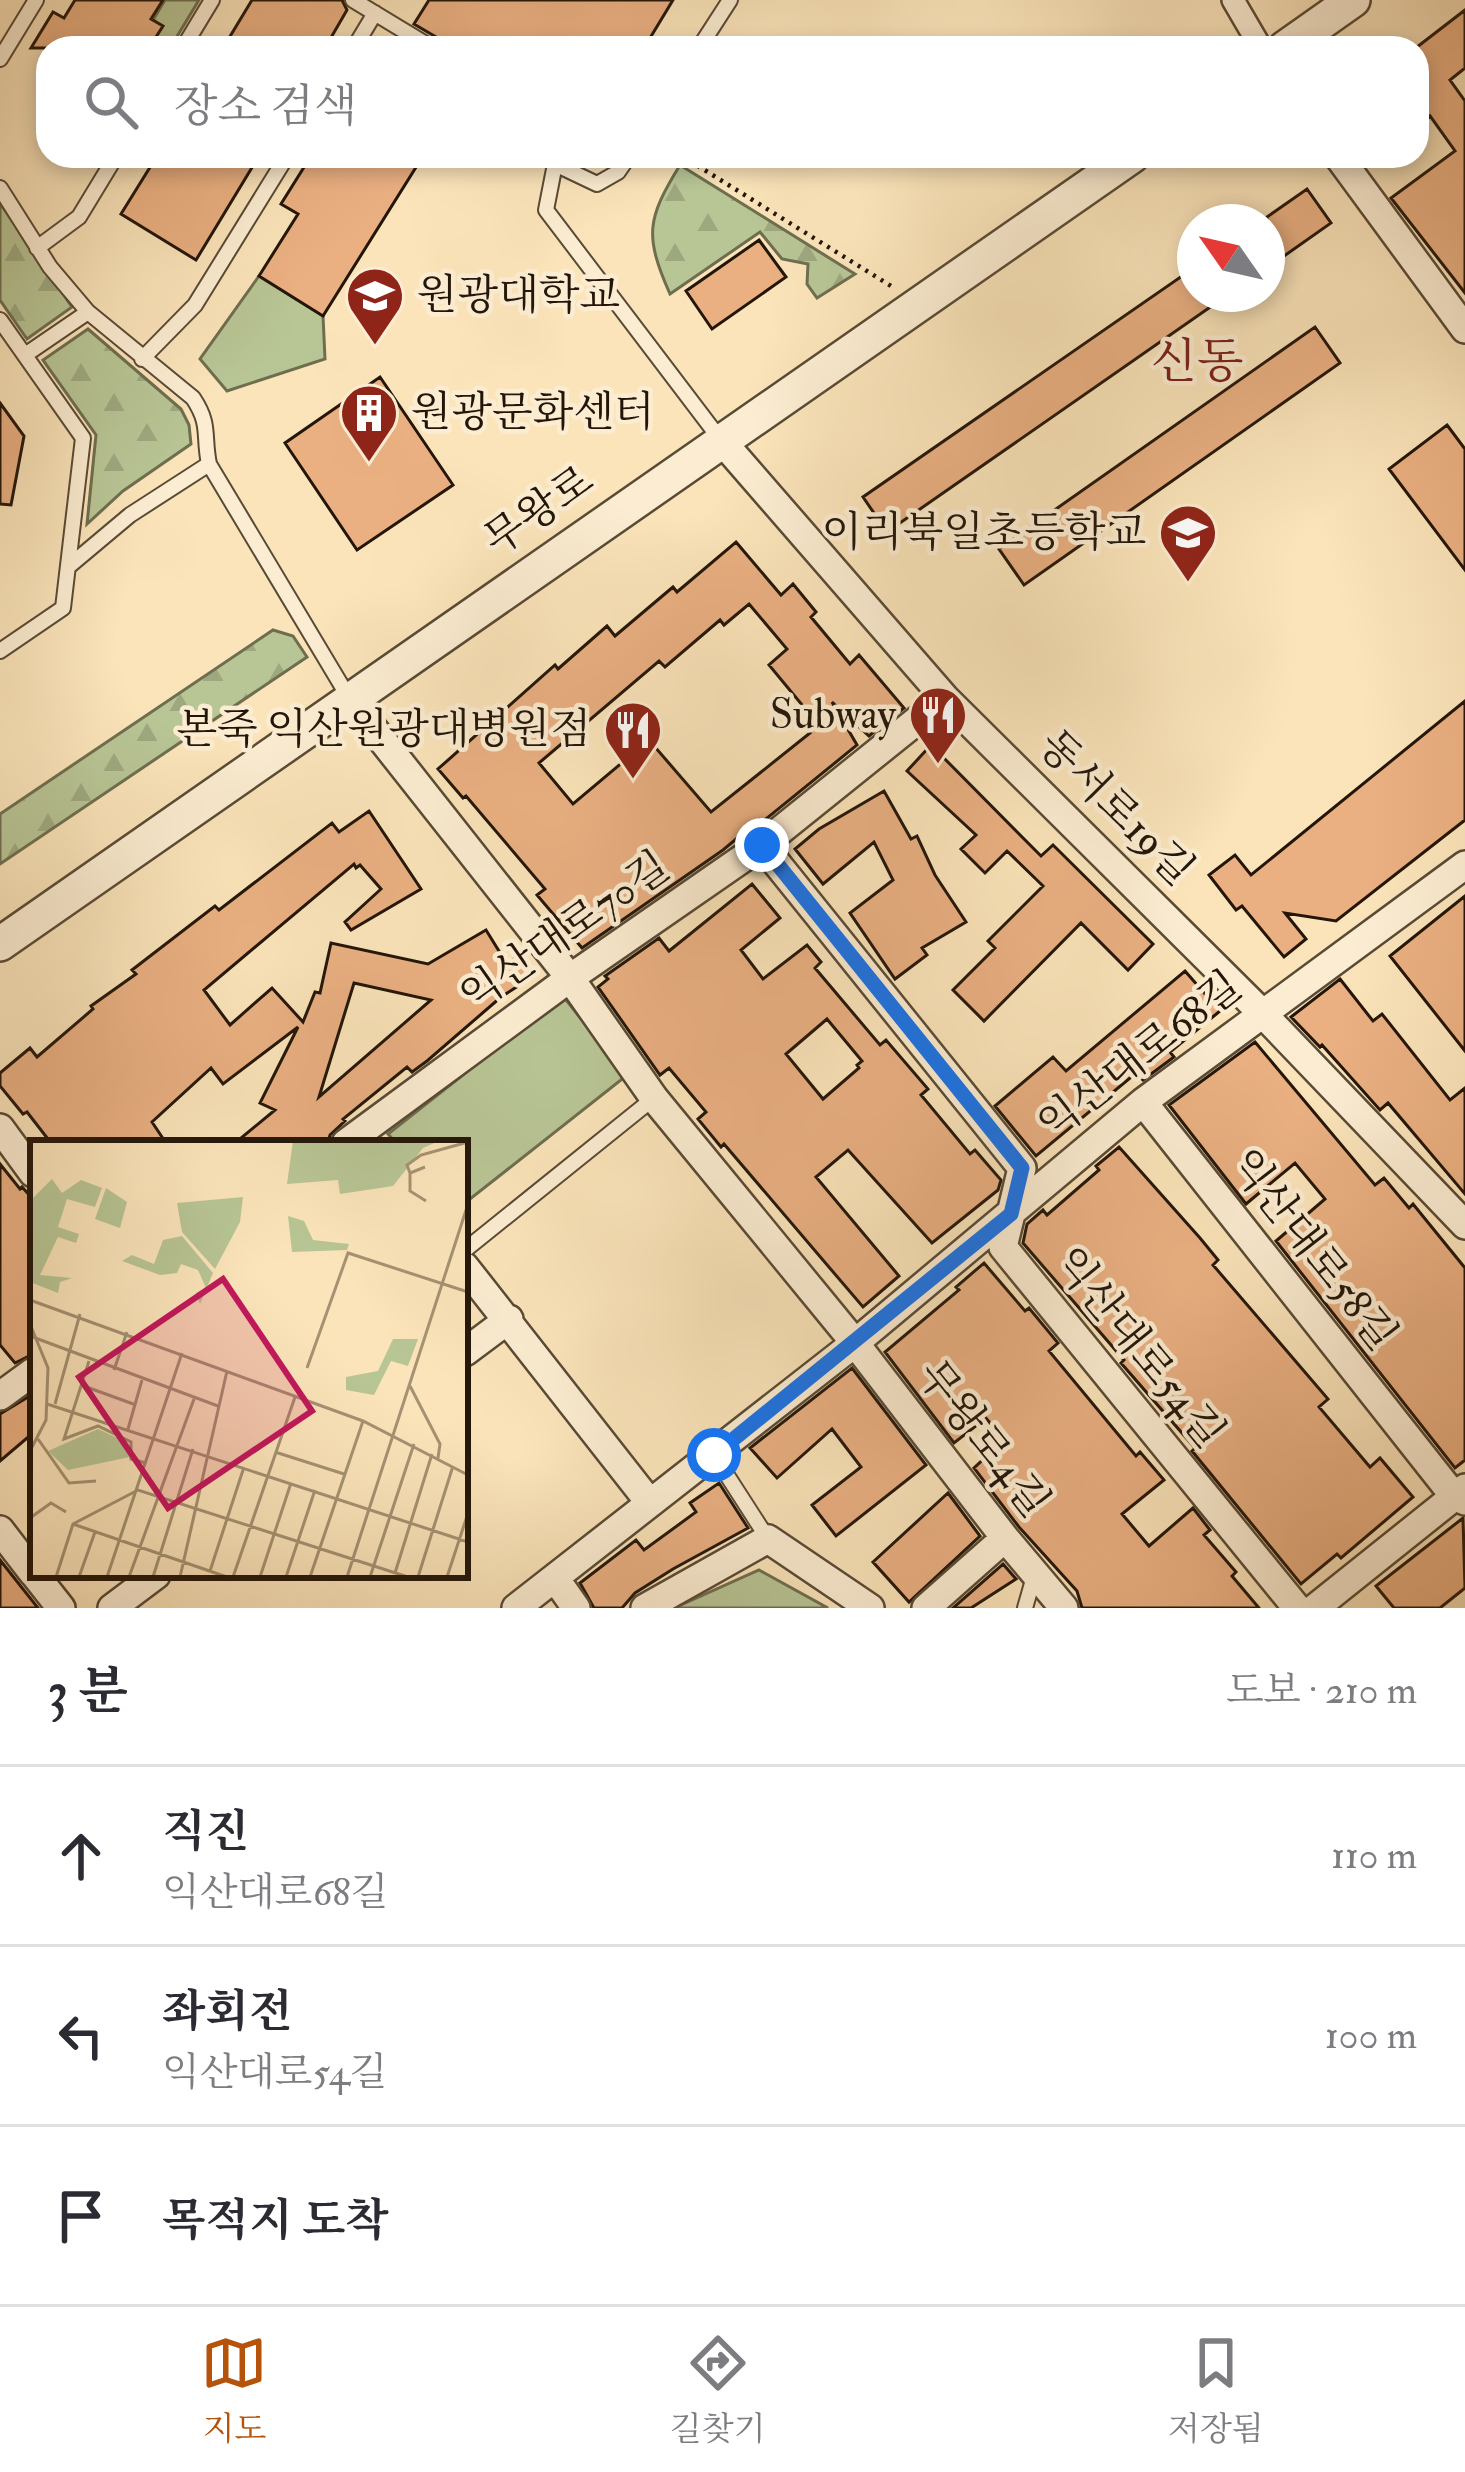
<!DOCTYPE html>
<html lang="ko">
<meta charset="utf-8">
<style>
:root{--surface:#fff;--page:#f2f2f3;--text:#2b2b33;--muted:#7c7c81;--line:#e1e1e2;--accent:#b45309}
body{margin:0;font-family:"IM FELL Double Pica","Noto Serif KR",serif;background:var(--page);color:var(--text)}
.compass{position:absolute;left:1177px;top:204px;width:108px;height:108px;border-radius:50%;background:var(--surface);box-shadow:0 6px 18px #0003;rotate:304deg}
.stop{position:absolute;width:36px;height:36px;margin:-27px;border:9px solid #1a73e8;border-radius:50%;background:#fff}
.stop.end{background:#1a73e8;border-color:#fff;box-shadow:0 3px 12px #0008}
.list{margin:0;padding:0;list-style:none}
h2{display:flex;justify-content:space-between;align-items:center;height:156px;margin:0;padding:0 48px;font-size:51px}
h2 small{font-size:39px;font-weight:400;color:var(--muted)}
.list li{display:grid;grid-template-columns:78px 1fr auto;gap:36px;align-items:center;box-sizing:border-box;height:180px;padding:0 48px;border-top:3px solid var(--line)}
.list b{display:block;font-size:45px;white-space:nowrap}
.list p{margin:0;font-size:39px;white-space:nowrap;color:var(--muted)}
.list em{font-size:39px;font-style:normal;color:var(--muted)}
.icon{flex:none;width:66px;height:66px;fill:none;stroke:currentColor;stroke-width:2;stroke-linecap:round;stroke-linejoin:round}
.map{position:relative;flex:none;width:1465px;height:1608px;overflow:hidden}
.search{position:absolute;background:var(--surface);box-shadow:0 6px 18px #0003;left:36px;right:36px;top:36px;height:132px;display:flex;align-items:center;gap:30px;box-sizing:border-box;padding:0 42px;border-radius:36px;color:var(--muted);font-size:45px}
.sheet{height:696px;background:var(--surface)}
nav{display:flex;justify-content:space-around;align-items:center;box-sizing:border-box;height:168px;border-top:3px solid var(--line);background:var(--surface);font-size:33px;color:var(--muted)}
nav a{display:grid;justify-items:center;gap:6px}
nav .on{color:var(--accent)}
.map>svg:first-child{display:block}
.forest{fill:url(#forest-firs);stroke:#6e6e4f;stroke-width:3}
.park{fill:#b8c595;stroke:#6e6e4f;stroke-width:3}
.building{fill:#eab082;stroke:#231609;stroke-width:3;fill-rule:evenodd}
.lines{fill:none;stroke-linecap:round;stroke-linejoin:round}
.service-casing{stroke:#594a35;stroke-width:18}
.pedestrian-casing{stroke:#594a35;stroke-width:26}
.minor-casing{stroke:#594a35;stroke-width:32}
.tertiary-casing{stroke:#594a35;stroke-width:38}
.path{stroke:#231609;stroke-width:4.5;stroke-dasharray:3 6;stroke-linecap:butt}
.service{stroke:#fcedd2;stroke-width:14}
.pedestrian{stroke:#fcedd2;stroke-width:21}
.minor{stroke:#fcedd2;stroke-width:27}
.tertiary{stroke:#fcedd2;stroke-width:33}
.route{stroke:#1a73e8;stroke-width:15}
.labels{text-anchor:middle;dominant-baseline:central;stroke-width:9;stroke-linejoin:round;paint-order:stroke}
.poi-label{font-size:42px;fill:#231609;stroke:#fcedd2;text-anchor:end}
.street-label{font-size:42px;fill:#231609;stroke:#fcedd2}
.quarter-label{font-size:48px;fill:#7a1f14;stroke:#fcedd2}
.inset-road{fill:none;stroke:#a59273;stroke-width:3}
.view{fill:#c2185b;fill-opacity:0.15;stroke:#c2185b;stroke-width:6}
.inset-edge{fill:none;stroke:#231609;stroke-width:6}
</style>
<div class="map">
<svg width="1465" height="1608" viewBox="0 0 1465 1608">
<defs>
<pattern id="forest-firs" width="22" height="20" patternUnits="userSpaceOnUse" patternTransform="scale(3)"><rect width="22" height="20" fill="#b8c595"/><path d="M5 1l3.5 6h-7zM16 11l3.5 6h-7z" fill="#9ea87f"/></pattern>
</defs>
<rect width="100%" height="100%" fill="#fbe4ba"/>
<filter id="stains"><feTurbulence type="fractalNoise" baseFrequency=".00167" numOctaves="4"/><feColorMatrix values="0 0 0 0 .2 0 0 0 0 .09 0 0 0 0 .02 0 0 0 .5 -.17"/></filter>
<radialGradient id="worn" r=".72"><stop offset=".6" stop-color="#630" stop-opacity="0"/><stop offset="1" stop-color="#630" stop-opacity=".3"/></radialGradient>
<path class="forest" d="M165 0H199L170 48 138 45Z
M680 165 855 274 817 298 807 284 808 264 782 259 760 232 670 294C644 235 647 219 680 165Z
M0 203 72 307 27 339 0 300Z
M88 329 181 409 189 425 191 444 123 491 87 524 96 435 43 360Z
M273 630 293 636 307 657 0 864V814Z"/>
<path class="park" d="M259 276 323 316 325 359 227 391 200 359Z
M563 996 626 1076 465 1203V1143H396L388 1134Z
M759 1570 828 1608H674Z"/>
<path class="building" d="M75 0H163L151 19 163 26 149 48H31L53 12 64 18Z
M252 0H342L347 10 325 48H223Z
M429 0H673L644 48H440L436 37 414 24Z
M1465 10V68L1450 80 1465 101V293L1391 198 1455 151 1430 116 1417 126V47Z
M157 156H259L196 260 121 214Z
M311 156H423L323 316 259 276 298 214 281 204Z
M1307 189 1331 223 1267 268V217Z
M759 240 786 277 712 329 686 291Z
M1195 267V294H1229L887 532 863 497Z
M1315 327 1340 363 1024 585 999 549Z
M380 377 453 485 357 550 285 443Z
M0 403 24 436 11 505 0 504Z
M1447 425 1465 449V570L1389 469Z
M736 542 781 595 793 584 816 612 811 617 850 664 859 655 904 708 869 736 832 702 857 745 761 823 759 820 723 850 582 948 537 895 545 889 466 796 463 798 438 769 555 665 558 669 607 626 615 636 673 587 677 592ZM749 604 787 649 769 665 803 706 793 714 810 733 711 812 649 740 573 804 539 763 659 661 665 667 720 620 724 625Z
M1465 701V820L1336 921 1285 913 1306 939 1284 957 1242 906 1236 910 1209 875 1235 855 1251 875Z
M931 745 1041 856 1053 845 1153 944 1128 970 1081 923 984 1021 953 990 995 948 988 941 1043 886 1007 851 985 873 961 849 976 835 907 771Z
M884 791 911 839 917 836 935 875 966 922 922 948 927 955 895 979 850 913 893 880 874 842 823 884 795 849 819 829Z
M369 811 421 889 351 930 345 922 381 889 360 865 356 868 354 864 204 990 230 1025 272 988 303 1022 315 992 320 993 331 943 428 964 486 930 507 964 521 954 535 975 501 997 427 1061 412 1072 407 1067 343 1119 345 1121 330 1135 328 1143H235L275 1110 260 1103 298 1027 223 1084 211 1068 152 1122 166 1143H51L27 1112 23 1114 0 1086V1073L30 1048 37 1057 93 1009 91 1006 136 974 132 970 215 906 219 910 332 823 339 832ZM354 983 431 1000 319 1097Z
M752 884 780 918 741 950 763 979 807 945 821 962 815 968 880 1045 886 1040 928 1089 921 1095 970 1154 975 1150 1001 1180 998 1190 932 1243 848 1150 816 1177 899 1276 863 1307 724 1144 721 1147 698 1119 706 1112 669 1068 660 1075 598 987 608 979 605 976 659 938 669 951ZM827 1019 862 1061 857 1065 859 1068 823 1099 786 1054Z
M1465 896V1051L1390 956Z
M1185 971 1220 1011 1170 1052 1174 1057 1143 1080 1136 1073 1036 1156 995 1106 1053 1057 1066 1071Z
M1340 979 1373 1021 1382 1014 1450 1100 1465 1088V1194L1388 1103 1380 1110 1322 1045 1320 1047 1291 1017Z
M1255 1042 1375 1185 1384 1178 1409 1208 1413 1204 1465 1268V1460L1455 1468 1276 1241 1325 1199 1295 1163 1246 1204 1169 1105Z
M1119 1147 1200 1238 1218 1260 1213 1265 1328 1399 1319 1407 1370 1467 1380 1458 1413 1497 1341 1558 1337 1554 1301 1584 1192 1451 1195 1448 1121 1363 1124 1360 1023 1243 1027 1224 1043 1210 1047 1215 1099 1170 1096 1166Z
M0 1164 20 1189 22 1187 33 1199V1354L15 1363 0 1345Z
M984 1263 1025 1311 1029 1308 1058 1343 1049 1351 1136 1456 1140 1452 1164 1480 1122 1514 1149 1546 1193 1508 1210 1530 1204 1535 1236 1572 1232 1576 1259 1608H1082L1077 1591 1019 1527 974 1468 1004 1440 986 1418 954 1443 885 1352 959 1290 956 1287Z
M852 1368 926 1465 836 1536 812 1505 861 1467 832 1429 777 1478 750 1448Z
M33 1394V1433L0 1461V1414Z
M719 1483 748 1528 673 1569 635 1593 622 1608H594L580 1583 636 1540 644 1550 696 1512 690 1503Z
M948 1493 980 1536 909 1602 873 1562Z
M1463 1518 1465 1588 1440 1608H1394L1376 1586Z
M0 1560 38 1608H0Z
M1003 1564 1016 1579 971 1608H953Z"/>
<g class="lines">
<defs>
<path id="service" d="M353 0 429 46
M183 48 212 0
M354 48 375 13
M699 48 730 0
M0 59 36 0
M549 156 555 164 546 210 720 439
M555 164 597 184 618 172 629 156
M0 188 50 267 88 312 193 398C211 425 203 435 209 464L349 698
M37 248 79 217 116 156
M0 320 83 438 63 608 0 651
M25 355 88 312
M142 359 195 305 287 156
M68 567 130 515 209 464
M465 1250 654 1098
M714 1455 768 1539
M1025 1608 1035 1573"/>
<path id="pedestrian" d="M1233 0 1261 48"/>
<path id="minor" d="M1338 156 1465 329
M720 439 945 698 1261 1012 1465 1225
M349 698 570 978 654 1098 855 1343 1005 1538 1064 1608
M762 845 1022 1168 1003 1247 1297 1608
M1143 1102 1454 1496 1465 1501
M0 1128 33 1173
M346 1143 570 978 762 845 945 698
M465 1267 650 1503
M465 1352 509 1319
M0 1396 33 1372
M0 1530 33 1573
M35 1575 61 1608
M555 1578 576 1608
M112 1608 156 1575
M516 1608 855 1343 1143 1102 1465 865
M645 1608 768 1539 870 1608
M926 1608 1005 1538
M1315 1608 1465 1488"/>
<path id="tertiary" d="M1285 48 1353 0
M0 944 1132 156"/>
</defs>
<use href="#service" class="service-casing"/>
<use href="#pedestrian" class="pedestrian-casing"/>
<use href="#minor" class="minor-casing"/>
<use href="#tertiary" class="tertiary-casing"/>
<path class="path" d="M682 156 891 286"/>
<use href="#service" class="service"/>
<use href="#pedestrian" class="pedestrian"/>
<use href="#minor" class="minor"/>
<use href="#tertiary" class="tertiary"/>
</g>
<g class="lines">
<path class="route" d="M714 1455 1011 1214 1022 1168 762 845"/>
</g>
<defs>
<symbol id="university-pin" viewBox="-11 -11 22 30"><path d="M0 17L-7.5 6A9.5 9.5 0 1 1 7.5 6Z" fill="#8f2418" stroke="#fcedd2"/><path d="M0-5L7-2L0 1L-7-2ZM-4 1L0 2.5L4 1V4Q0 6-4 4Z" fill="#fff"/></symbol>
<symbol id="building-pin" viewBox="-11 -11 22 30"><path d="M0 17L-7.5 6A9.5 9.5 0 1 1 7.5 6Z" fill="#8f2418" stroke="#fcedd2"/><path d="M-4-6H4V6H1V3H-1V6H-4ZM-2.5-4.3h1.7v1.8h-1.7ZM.8-4.3h1.7v1.8H.8ZM-2.5-1h1.7V.8h-1.7ZM.8-1h1.7V.8H.8Z" fill="#fff"/></symbol>
<symbol id="school-pin" viewBox="-11 -11 22 30"><path d="M0 17L-7.5 6A9.5 9.5 0 1 1 7.5 6Z" fill="#8f2418" stroke="#fcedd2"/><path d="M0-5L7-2L0 1L-7-2ZM-4 1L0 2.5L4 1V4Q0 6-4 4Z" fill="#fff"/></symbol>
<symbol id="restaurant-pin" viewBox="-11 -11 22 30"><path d="M0 17L-7.5 6A9.5 9.5 0 1 1 7.5 6Z" fill="#8f2418" stroke="#fcedd2"/><path d="M-5-6h1v4h1v-4h1v4h1v-4h1v5L-1.5 .5V6h-2V.5L-5-1ZM5-6V6H3V1.5H1.5Q1.5-4 5-6Z" fill="#fff"/></symbol>
</defs>
<g fill-rule="evenodd">
<use href="#university-pin" x="342" y="263" width="66" height="90"/>
<use href="#building-pin" x="336" y="380" width="66" height="90"/>
<use href="#school-pin" x="1155" y="500" width="66" height="90"/>
<use href="#restaurant-pin" x="905" y="682" width="66" height="90"/>
<use href="#restaurant-pin" x="600" y="697" width="66" height="90"/>
</g>
<g class="labels">
<g class="poi-label">
<text x="417" y="296" text-anchor="start">원광대학교</text>
<text x="411" y="413" text-anchor="start">원광문화센터</text>
<text x="1146" y="533">이리북일초등학교</text>
<text x="896" y="715">Subway</text>
<text x="591" y="730">본죽 익산원광대병원점</text>
</g>
<g class="street-label">
<text transform="translate(539 511) rotate(-35)">무왕로</text>
<text transform="translate(1116 808) rotate(45)">동서로19길</text>
<text transform="translate(565 932) rotate(-35)">익산대로70길</text>
<text transform="translate(1140 1056) rotate(-38)">익산대로68길</text>
<text transform="translate(1313 1250) rotate(52)">익산대로58길</text>
<text transform="translate(1139 1348) rotate(51)">익산대로54길</text>
<text transform="translate(983 1439) rotate(52)">무왕로4길</text>
</g>
<g class="quarter-label">
<text x="1197" y="362">신동</text>
</g>
</g>
<g transform="translate(30 1140)">
<rect width="438" height="438" fill="#fbe4ba"/>
<path d="M22 39 32 53 51 40 72 48 65 67 37 59 28 87 49 94 46 103 28 97 10 135 42 138 30 142 28 153 0 142V61ZM76 48 97 62 90 88 65 79ZM213 57 210 82 185 129 152 92 147 63ZM258 76 274 81 283 100 319 104 317 110 262 112ZM152 96 183 133 170 164 166 153 176 148 168 130 151 124 147 133 130 135 92 121 102 115 124 124 133 100ZM363 199H388L378 226 361 221 344 255 316 250V237L348 231Z" fill="#b8c595"/>
<path d="M68 289 98 303 100 317 38 330 18 311Z" fill="#b8c595"/>
<path d="M263 1H409L393 8 363 46 310 54 308 40 257 44Z" fill="#b8c595"/>
<path class="inset-road" d="M395 27 380 33V51L396 61M380 33 377 25 391 15 438 2M0 160 333 281 438 335M0 184 18 228 16 280 0 311M0 196 188 266M59 221 34 299 68 286 101 302V319L116 323M277 228 318 113 438 152M84 230 97 192M51 245 106 265M380 246 410 304 408 318M17 264 438 402M25 264 50 174M98 289 112 240M8 299 39 343 66 341M245 312 314 334M0 378 21 363 36 372M43 384 197 437M180 431 214 327M365 433 402 314M26 437 43 384 108 350 378 437M49 437 65 392M77 437 152 213M99 437 164 259M123 437 163 309M150 437 197 231M203 437 265 257M230 437 261 343M256 437 285 350M280 437 333 281M317 437 438 64M340 437 384 304M388 437 423 326M417 437 438 373"/>
<path class="view" d="M193 139 282 271 138 368 49 237Z"/>
<rect width="438" height="438" class="inset-edge"/>
</g>
<rect width="100%" height="100%" filter="url(#stains)"/>
<rect width="100%" height="100%" fill="url(#worn)"/>
</svg>
<svg class="compass" viewBox="-18 -18 36 36"><path d="M0-13l5 13h-10z" fill="#e53935"/><path d="M0 13l5-13h-10z" fill="#7c7c81"/></svg>
<div class="stop" style="left:714px;top:1455px"></div>
<div class="stop end" style="left:762px;top:845px"></div>
<div class="search"><svg class="icon" aria-label="search" viewBox="0 0 24 24"><circle cx="10" cy="10" r="6"/><path d="M15 15l6 6"/></svg>장소 검색</div>
</div>
<section class="sheet">
<h2>3 분<small>도보 · 210 m</small></h2>
<ul class="list">
<li><svg class="icon" aria-label="ahead" viewBox="0 0 24 24"><path d="M12 20V5M6 11l6-6 6 6"/></svg><div><b>직진</b><p>익산대로68길</p></div><em>110 m</em></li>
<li><svg class="icon" aria-label="left" viewBox="0 0 24 24"><path d="M17 20v-9H6M10 6l-5 5 5 5"/></svg><div><b>좌회전</b><p>익산대로54길</p></div><em>100 m</em></li>
<li><svg class="icon" aria-label="arrive" viewBox="0 0 24 24"><path d="M6 21V4h12l-3 4 3 4H6"/></svg><div><b>목적지 도착</b></div></li>
</ul>
</section>
<nav>
<a class="on"><svg class="icon" aria-label="map" viewBox="0 0 24 24"><path d="M3 6l6-2 6 2 6-2v14l-6 2-6-2-6 2zM9 4v14M15 6v14"/></svg>지도</a>
<a><svg class="icon" aria-label="directions" viewBox="0 0 24 24"><path d="M12 3l9 9-9 9-9-9zM9 14v-3h6M13 9l2 2-2 2"/></svg>길찾기</a>
<a><svg class="icon" aria-label="saved" viewBox="0 0 24 24"><path d="M7 4h10v16l-5-4-5 4z"/></svg>저장됨</a>
</nav>
